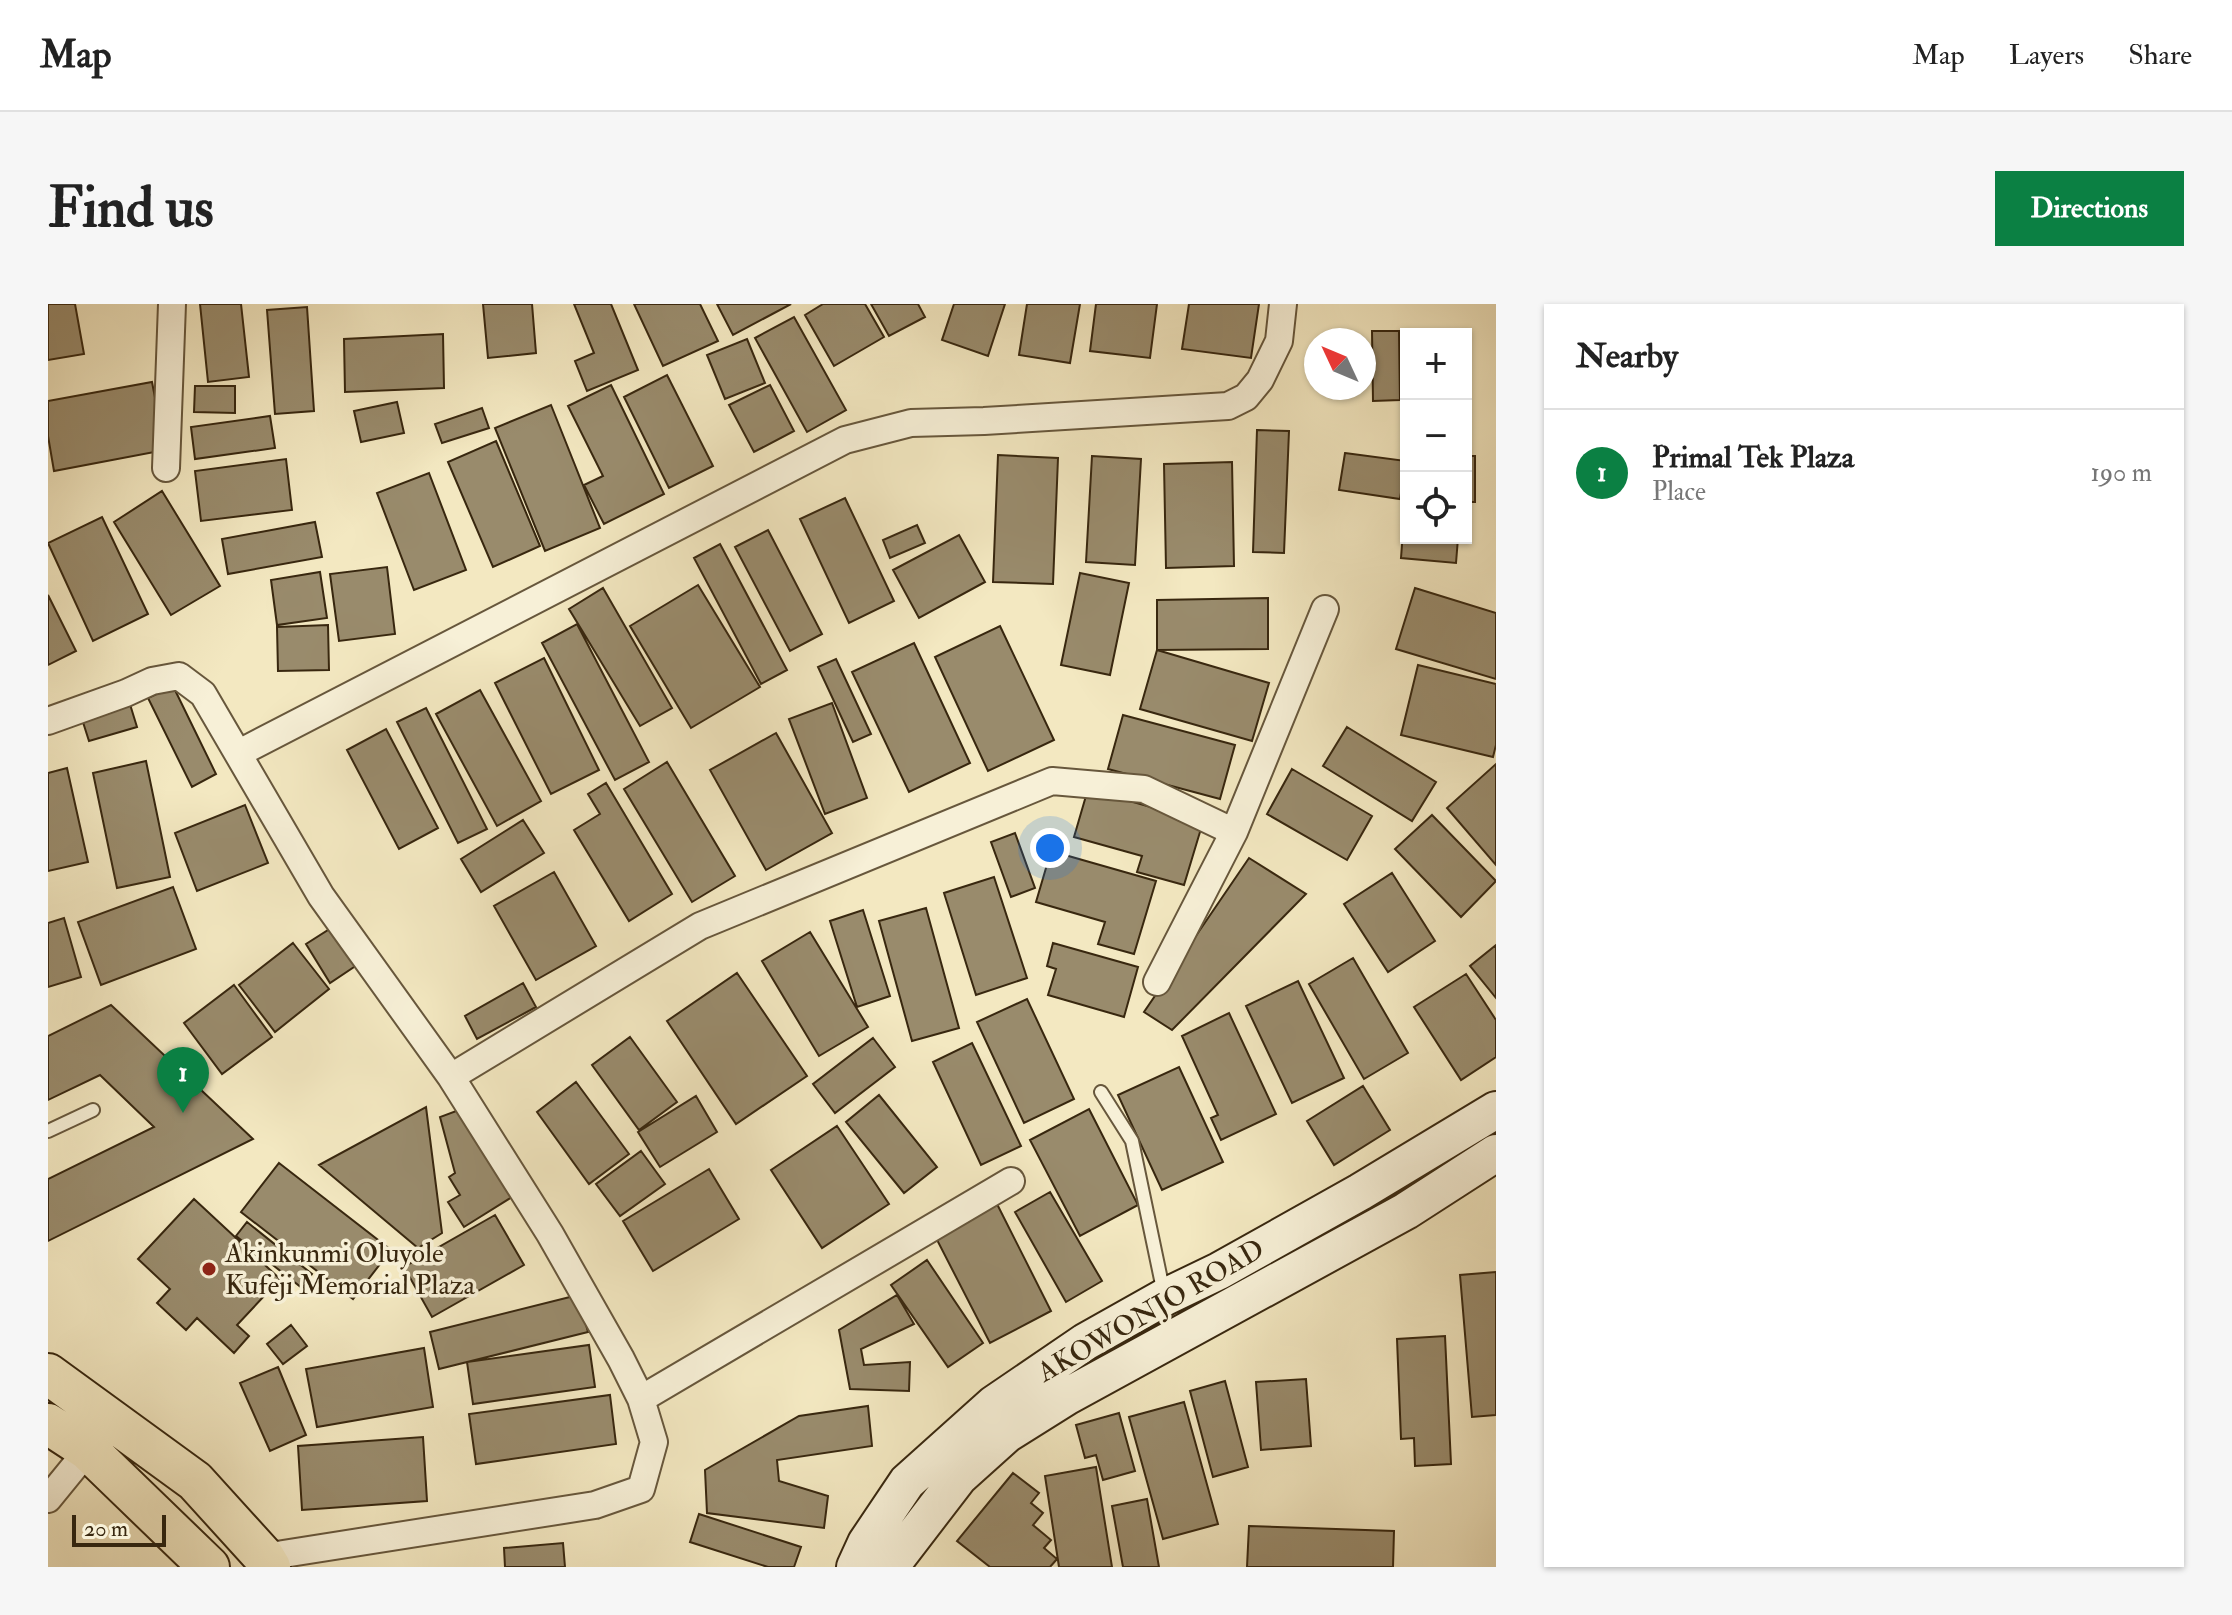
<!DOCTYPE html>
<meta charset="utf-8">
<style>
:root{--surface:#fff;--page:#f6f6f6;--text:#222;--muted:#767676;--line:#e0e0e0;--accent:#0b8043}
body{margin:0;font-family:"IM FELL Double Pica",serif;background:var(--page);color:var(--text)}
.controls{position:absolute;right:24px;top:24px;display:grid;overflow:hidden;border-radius:0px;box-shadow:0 2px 6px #0004}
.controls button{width:72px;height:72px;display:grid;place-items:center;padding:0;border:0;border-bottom:2px solid var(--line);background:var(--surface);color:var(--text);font:40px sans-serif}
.compass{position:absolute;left:1256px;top:24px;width:72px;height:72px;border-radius:50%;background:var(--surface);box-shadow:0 2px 6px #0004;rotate:314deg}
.scale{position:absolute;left:24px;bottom:20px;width:94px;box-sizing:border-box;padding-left:8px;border:4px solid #38270f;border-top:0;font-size:22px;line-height:28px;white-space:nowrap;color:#38270f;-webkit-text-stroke:6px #f7f0d7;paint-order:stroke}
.you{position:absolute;left:1002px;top:544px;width:28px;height:28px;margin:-20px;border:6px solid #fff;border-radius:50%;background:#1a73e8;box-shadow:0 0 0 12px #1a73e833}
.badge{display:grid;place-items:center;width:52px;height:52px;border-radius:50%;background:var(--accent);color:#fff;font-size:26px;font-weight:700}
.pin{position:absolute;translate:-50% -66px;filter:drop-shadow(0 2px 4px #0008)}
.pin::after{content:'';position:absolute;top:42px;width:28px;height:24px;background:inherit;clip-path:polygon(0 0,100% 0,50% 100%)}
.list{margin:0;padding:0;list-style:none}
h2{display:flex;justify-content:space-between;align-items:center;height:104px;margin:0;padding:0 32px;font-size:34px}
h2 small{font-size:26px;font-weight:400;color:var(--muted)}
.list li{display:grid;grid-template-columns:52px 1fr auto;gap:24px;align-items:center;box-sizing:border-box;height:128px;padding:0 32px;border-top:2px solid var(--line)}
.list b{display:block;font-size:30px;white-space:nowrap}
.list p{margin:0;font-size:26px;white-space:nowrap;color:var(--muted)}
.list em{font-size:26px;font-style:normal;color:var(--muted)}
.icon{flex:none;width:44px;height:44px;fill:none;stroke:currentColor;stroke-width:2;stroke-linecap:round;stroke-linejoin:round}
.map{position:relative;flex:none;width:1448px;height:1263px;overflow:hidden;border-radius:0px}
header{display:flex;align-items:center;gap:48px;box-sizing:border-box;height:112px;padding:0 40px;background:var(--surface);border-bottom:2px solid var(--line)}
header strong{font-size:38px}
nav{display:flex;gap:44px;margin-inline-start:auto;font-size:28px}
.intro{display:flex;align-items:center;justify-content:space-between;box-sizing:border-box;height:192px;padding:0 48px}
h1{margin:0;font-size:56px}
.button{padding:20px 36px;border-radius:0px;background:var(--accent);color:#fff;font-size:28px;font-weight:700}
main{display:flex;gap:48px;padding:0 48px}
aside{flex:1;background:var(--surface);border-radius:0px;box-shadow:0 2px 6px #0004}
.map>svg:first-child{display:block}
.building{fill:#998b6c;stroke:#38270f;stroke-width:2}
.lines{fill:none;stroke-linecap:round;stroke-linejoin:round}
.service-casing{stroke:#67573c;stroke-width:16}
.minor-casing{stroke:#67573c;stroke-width:30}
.secondary-casing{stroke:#38270f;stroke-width:40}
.primary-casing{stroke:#38270f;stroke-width:44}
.service{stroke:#f7f0d7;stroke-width:12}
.minor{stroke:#f7f0d7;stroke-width:26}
.secondary{stroke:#f7f0d7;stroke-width:36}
.primary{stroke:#f3e8c1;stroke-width:40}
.poi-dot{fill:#8f2418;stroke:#f7f0d7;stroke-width:3}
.labels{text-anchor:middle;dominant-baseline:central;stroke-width:7;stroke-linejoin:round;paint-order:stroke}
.poi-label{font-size:28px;fill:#38270f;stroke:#f7f0d7;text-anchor:start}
.street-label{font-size:28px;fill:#38270f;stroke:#f7f0d7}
</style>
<header>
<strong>Map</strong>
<nav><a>Map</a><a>Layers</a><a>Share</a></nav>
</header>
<div class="intro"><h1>Find us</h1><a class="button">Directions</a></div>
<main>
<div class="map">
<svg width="1448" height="1263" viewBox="0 0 1448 1263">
<rect width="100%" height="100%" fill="#f3e8c1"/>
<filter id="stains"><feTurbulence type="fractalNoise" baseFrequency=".0025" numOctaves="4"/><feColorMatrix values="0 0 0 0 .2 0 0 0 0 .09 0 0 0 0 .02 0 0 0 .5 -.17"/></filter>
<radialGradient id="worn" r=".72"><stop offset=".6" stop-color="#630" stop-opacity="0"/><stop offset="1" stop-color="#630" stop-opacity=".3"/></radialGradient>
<path class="building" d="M0 0H27L36 50 0 56Z
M152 0H193L201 73 160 78Z
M435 0H484L488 49 440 54Z
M526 0H563L590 66 539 87 527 57 546 49Z
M586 0H652L670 37 615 62Z
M669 0H743L685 31Z
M775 0H817L836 33 786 62 757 11Z
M823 0H870L877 13 841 32Z
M906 0H957L940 52 894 36Z
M979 0H1032L1022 59 971 51Z
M1048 0H1109L1102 54 1042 47Z
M1141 0H1211L1203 54 1134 45Z
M259 3 266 107 227 110 219 6Z
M746 13 798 106 759 128 707 34Z
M1324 27H1351L1352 96 1325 97Z
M395 30 396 84 297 88 296 35Z
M699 35 717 79 677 95 659 51Z
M619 71 665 162 621 184 576 93Z
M104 78 117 146 6 167 0 132V97Z
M563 81 616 190 556 220 536 181 555 172 520 102Z
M722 81 746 127 706 148 681 101Z
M147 82H187V109L146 108Z
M349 98 356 129 313 138 306 107Z
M503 101 552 224 497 247 447 124Z
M434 104 441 124 394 139 387 120Z
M222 112 227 144 147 155 143 123Z
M1209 126 1241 127 1236 249 1205 248Z
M448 137 492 242 445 263 400 158Z
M1297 149 1358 157 1352 195 1291 186Z
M950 151 1010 154 1005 280 945 278Z
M1044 152 1093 155 1087 261 1038 258Z
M1418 152H1427V198H1418Z
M238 155 244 206 153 217 147 167Z
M1184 158 1186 262 1118 264 1116 160Z
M381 169 418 266 366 286 329 189Z
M114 187 172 282 123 311 66 218Z
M797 194 846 297 801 319 752 215Z
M54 213 100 310 45 337 0 239Z
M1356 214H1358V234H1410L1408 259 1353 254Z
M267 218 274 253 180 270 174 235Z
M869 221 877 239 842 254 835 236Z
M720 226 774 330 742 347 687 243Z
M911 231 937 278 871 314 845 266Z
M672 240 739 366 713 380 646 254Z
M339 263 347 330 291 337 282 270Z
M272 268 279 314 229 321 223 276Z
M1032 269 1081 279 1062 371 1013 361Z
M650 281 712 383 643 424 582 322Z
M555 284 624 404 592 422 521 305Z
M1367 284 1448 309V375L1348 345Z
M0 291 28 347 0 361Z
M1220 294V345L1109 346V296Z
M529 320 601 458 567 476 494 339Z
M280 321 281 366 230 367 229 323Z
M952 322 1006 436 940 467 887 353Z
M866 339 922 459 861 488 804 368Z
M1109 346 1221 379 1204 437 1092 405Z
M496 354 551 466 503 490 447 379Z
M788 355 823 430 805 438 770 363Z
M1370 361 1448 380V441L1445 453 1353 431Z
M125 382 168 470 144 483 100 394Z
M432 386 493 497 449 522 388 410Z
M81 397 89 423 41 437 33 412Z
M784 399 819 494 777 510 741 415Z
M378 404 439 525 410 539 349 418Z
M1075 411 1187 441 1172 495 1060 465Z
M1299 423 1388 478 1364 517 1275 462Z
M338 425 390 524 351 545 299 446Z
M728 429 784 529 718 566 662 466Z
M98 457 122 573 69 584 45 469Z
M619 458 687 572 644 598 576 485Z
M1448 460V561L1399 504Z
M19 464 40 558 0 567V469Z
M1244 465 1324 512 1299 556 1219 510Z
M558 479 624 590 581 617 526 526 552 510 540 490Z
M1040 485 1155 518 1136 581 1089 568 1094 552 1026 533Z
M197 501 220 559 149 587 127 529Z
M1384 511 1448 577 1413 613 1347 545Z
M475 516 496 549 433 588 413 555Z
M967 529 987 584 963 593 943 538Z
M1003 547 1108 577 1086 650 1050 640 1057 618 988 598Z
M1201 554 1258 590 1124 726 1096 708Z
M506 568 548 642 488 676 446 602Z
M1344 569 1387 637 1340 668 1296 600Z
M946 573 979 674 928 691 896 589Z
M125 583 148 645 53 681 30 618Z
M878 604 911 724 864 737 831 617Z
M815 606 842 692 809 703 782 617Z
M16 614 33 673 0 683V619Z
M288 621 312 659 282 679 258 640Z
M762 628 820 723 771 752 714 657Z
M245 639 281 685 227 728 191 681Z
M1005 639 1090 663 1076 713 1000 691 1008 665 999 662Z
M1448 641V694L1422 662Z
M1305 654 1360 749 1316 775 1261 680Z
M689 669 759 772 688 820 619 717Z
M1418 670 1448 716V753L1413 776 1366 703Z
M1250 677 1296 774 1244 799 1198 702Z
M475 679 488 703 429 735 417 712Z
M186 681 224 733 174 770 136 719Z
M979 695 1026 795 976 819 929 718Z
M63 701 205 835 0 937V875L106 823 52 771 0 796V732Z
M1181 709 1228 810 1173 836 1163 814 1170 811 1134 732Z
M582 733 629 798 591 826 544 761Z
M825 734 847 763 787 809 765 780Z
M924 739 973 842 933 861 885 758Z
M1131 763 1175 858 1114 886 1070 791Z
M528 778 581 850 541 880 489 808Z
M1315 782 1342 826 1286 861 1259 817Z
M831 791 889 863 856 889 798 818Z
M648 792 669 828 612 863 590 828Z
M378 803 394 929 370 944 271 861Z
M419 803 472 888 416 923 400 898 412 891 401 873 407 869 392 813Z
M1041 805 1090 901 1032 932 982 836Z
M789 822 841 900 774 944 723 866Z
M593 847 617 880 572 912 548 880Z
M231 859 343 946 305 995 193 908Z
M661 865 691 915 605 967 575 917Z
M1002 888 1054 977 1018 998 967 908Z
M146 895 232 975 189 1021 201 1032 186 1049 149 1014 138 1026 109 999 122 985 90 955Z
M948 898 1003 1007 942 1039 886 930Z
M447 911 476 961 384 1013 356 963Z
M199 918 264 970 254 984 188 932Z
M879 956 935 1039 900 1063 843 981Z
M1448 968V1111L1424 1113 1412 971Z
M530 991 540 1028 391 1065 382 1028Z
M849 991 866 1020 813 1045 816 1061 862 1058 861 1087 802 1085 791 1026Z
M243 1021 259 1042 235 1060 219 1040Z
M1397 1032 1403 1160 1367 1162 1366 1134 1353 1135 1349 1035Z
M541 1041 547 1083 425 1100 419 1058Z
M376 1044 385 1103 269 1123 258 1065Z
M230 1063 258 1131 222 1147 192 1079Z
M1258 1075 1263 1142 1213 1146 1208 1078Z
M1177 1077 1200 1163 1165 1173 1142 1087Z
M562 1091 568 1140 428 1160 421 1110Z
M1136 1098 1170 1220 1115 1235 1081 1113Z
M820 1102 824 1142 729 1156 731 1177 780 1192 776 1224 659 1209 657 1166 751 1112Z
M1071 1109 1087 1167 1055 1176 1048 1151 1037 1154 1028 1121Z
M375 1133 379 1197 254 1206 250 1142Z
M1048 1163 1064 1263H1011L997 1172Z
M965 1169 991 1189 983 1199 995 1209 985 1221 1003 1236 996 1244 1009 1255 1002 1263H942L909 1237Z
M1099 1195 1111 1263H1075L1064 1202Z
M651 1210 753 1243 746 1263H720L642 1238Z
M1201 1222 1346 1227 1345 1263H1199Z
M515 1239 517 1263H457L456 1244Z"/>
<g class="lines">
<defs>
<path id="service" d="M1053 788 1084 837 1116 990
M0 827 45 806"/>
<path id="minor" d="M118 164 124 0
M0 417 78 389 104 377 131 372 155 390 273 592 403 773 502 930 573 1055 593 1095 606 1138 593 1185 547 1201 216 1253
M191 449 797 136 863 119 936 117 1180 102 1198 93 1212 76 1231 37 1235 0
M1109 678 1186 528 1277 305
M403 773 652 622 1004 477 1096 485 1186 528
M593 1095 963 877
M0 1195 40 1146"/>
<path id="secondary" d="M807 1263 818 1239 859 1178 946 1100 1037 1038 1117 993 1171 967 1312 888 1448 806
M842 1263 911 1173 959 1130 1018 1093 1358 907 1448 849"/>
<path id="primary" d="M0 1070 147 1177 216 1253 222 1263
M0 1120 40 1146 161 1263"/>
</defs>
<use href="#service" class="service-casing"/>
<use href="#minor" class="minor-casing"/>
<use href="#secondary" class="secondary-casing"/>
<use href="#primary" class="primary-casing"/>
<use href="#service" class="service"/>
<use href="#minor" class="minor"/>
<use href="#secondary" class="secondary"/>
<use href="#primary" class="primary"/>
</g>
<circle class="poi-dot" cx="161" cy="965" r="8"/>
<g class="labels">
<g class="poi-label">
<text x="177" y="949">Akinkunmi Oluyole<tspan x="177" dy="32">Kufeji Memorial Plaza</tspan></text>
</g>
<g class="street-label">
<text transform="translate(1103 1007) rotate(-30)">AKOWONJO ROAD</text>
</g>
</g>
<rect width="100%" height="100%" filter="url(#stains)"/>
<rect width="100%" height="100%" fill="url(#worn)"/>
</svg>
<div class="controls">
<button>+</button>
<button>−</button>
<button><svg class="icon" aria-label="locate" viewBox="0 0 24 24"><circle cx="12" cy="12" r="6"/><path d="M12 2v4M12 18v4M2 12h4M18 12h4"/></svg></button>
</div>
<svg class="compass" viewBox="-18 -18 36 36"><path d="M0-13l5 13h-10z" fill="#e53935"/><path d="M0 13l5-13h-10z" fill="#767676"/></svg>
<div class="scale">20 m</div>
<div class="you"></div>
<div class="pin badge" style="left:135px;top:809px">1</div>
</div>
<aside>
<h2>Nearby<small></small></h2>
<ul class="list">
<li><span class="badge">1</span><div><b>Primal Tek Plaza</b><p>Place</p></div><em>190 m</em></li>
</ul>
</aside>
</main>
